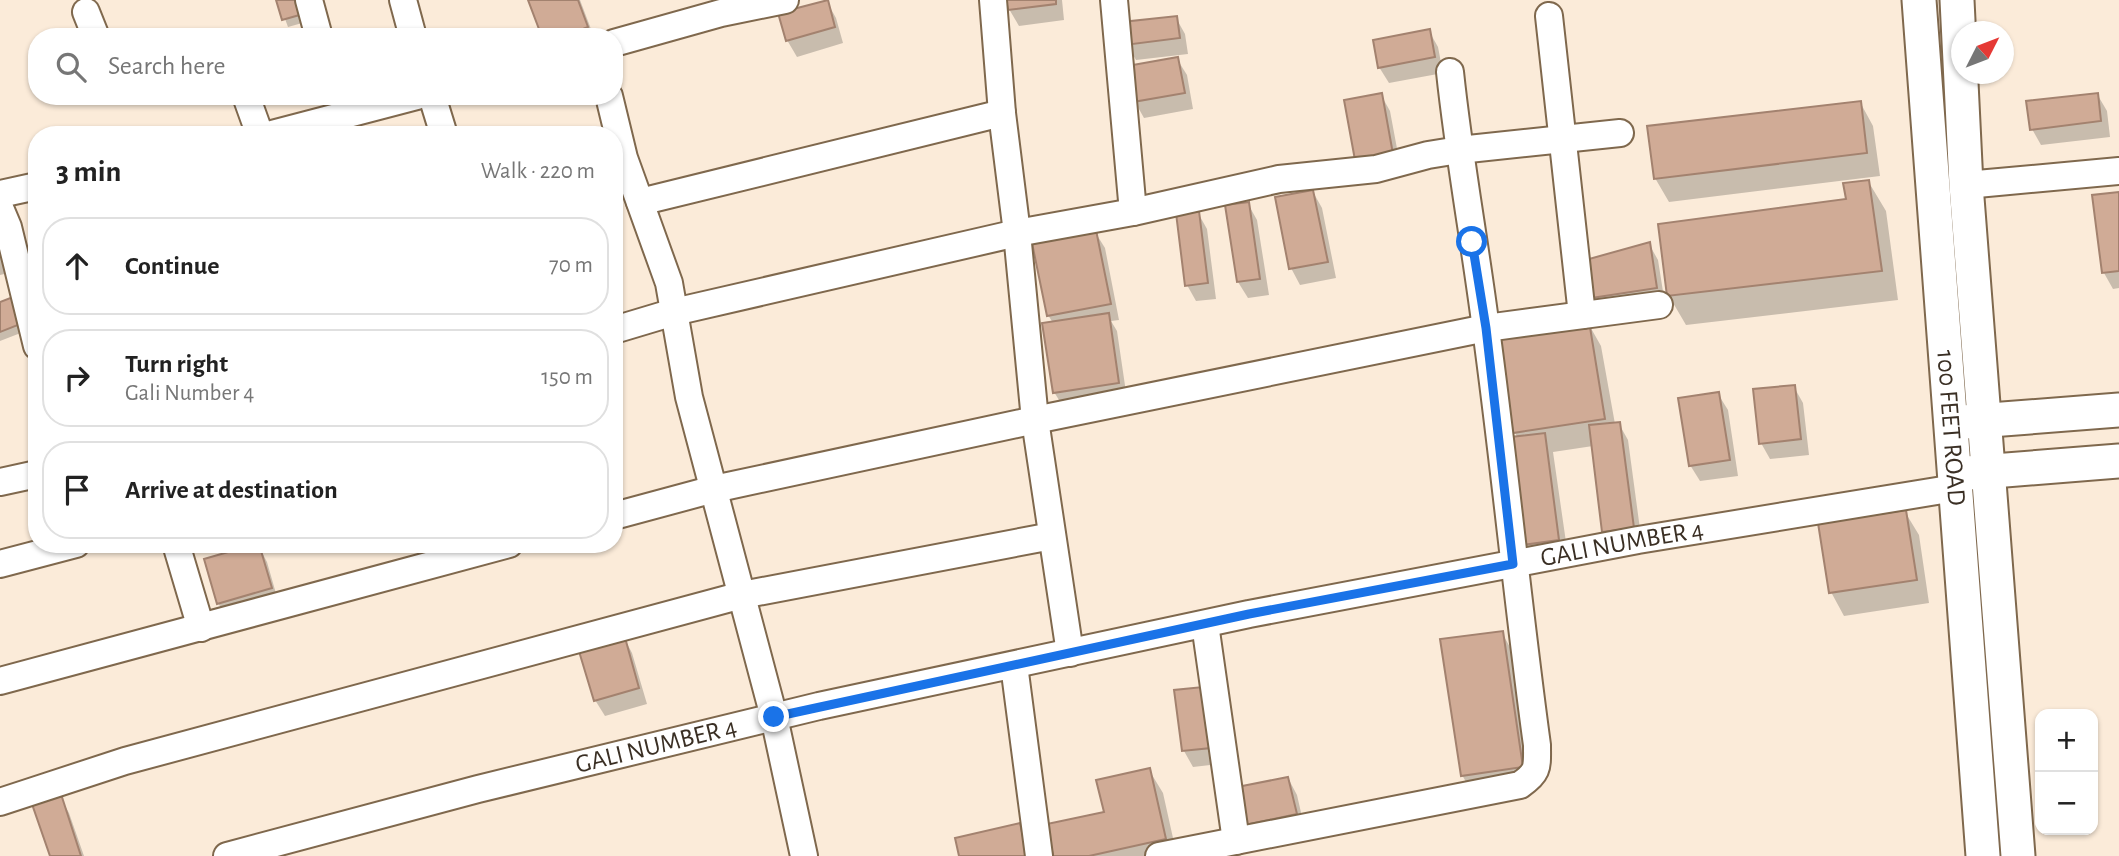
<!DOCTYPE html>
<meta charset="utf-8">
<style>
:root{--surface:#fff;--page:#f2f2f2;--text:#222;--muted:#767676;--line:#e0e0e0}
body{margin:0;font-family:"Alegreya Sans",sans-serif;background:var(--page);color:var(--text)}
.controls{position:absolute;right:21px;bottom:21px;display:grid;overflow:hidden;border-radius:14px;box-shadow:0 2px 5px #0004}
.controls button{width:63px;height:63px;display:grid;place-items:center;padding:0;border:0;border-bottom:2px solid var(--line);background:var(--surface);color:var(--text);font:35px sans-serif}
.compass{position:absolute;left:1951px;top:21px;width:63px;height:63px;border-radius:50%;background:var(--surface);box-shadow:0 2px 5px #0004;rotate:48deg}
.stop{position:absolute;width:21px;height:21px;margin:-16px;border:5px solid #1a73e8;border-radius:50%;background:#fff}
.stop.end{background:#1a73e8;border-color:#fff;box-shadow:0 2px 7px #0008}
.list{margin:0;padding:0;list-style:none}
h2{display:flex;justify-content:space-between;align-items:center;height:91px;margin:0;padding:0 28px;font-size:30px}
h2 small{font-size:23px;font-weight:400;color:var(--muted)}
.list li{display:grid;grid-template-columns:46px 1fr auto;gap:21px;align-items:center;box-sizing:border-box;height:98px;margin:0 14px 14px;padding:0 14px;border:2px solid var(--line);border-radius:28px}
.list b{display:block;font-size:26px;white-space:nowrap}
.list p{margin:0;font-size:23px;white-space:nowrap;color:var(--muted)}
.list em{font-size:23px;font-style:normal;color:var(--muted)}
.icon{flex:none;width:38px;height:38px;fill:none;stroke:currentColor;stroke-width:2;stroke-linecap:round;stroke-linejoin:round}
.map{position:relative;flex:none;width:2119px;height:856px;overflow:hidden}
.search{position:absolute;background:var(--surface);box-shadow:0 2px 5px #0004;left:28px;top:28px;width:595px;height:77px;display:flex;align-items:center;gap:18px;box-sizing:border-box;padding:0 24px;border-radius:28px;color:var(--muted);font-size:26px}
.panel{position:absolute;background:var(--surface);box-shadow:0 2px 5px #0004;left:28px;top:126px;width:595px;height:427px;border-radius:28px}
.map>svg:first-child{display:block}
.shadow{fill:#0003}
.building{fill:#d0ab96;stroke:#a3826f;stroke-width:2}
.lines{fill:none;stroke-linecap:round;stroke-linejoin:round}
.minor-casing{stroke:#7f684d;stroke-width:30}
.tertiary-casing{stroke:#7f684d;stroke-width:37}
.minor{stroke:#fff;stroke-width:26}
.tertiary{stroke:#fff;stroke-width:33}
.route{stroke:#1a73e8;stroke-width:9}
.labels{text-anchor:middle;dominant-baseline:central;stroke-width:6;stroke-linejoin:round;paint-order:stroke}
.street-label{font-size:26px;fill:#3a2f24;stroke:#fbfbfb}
</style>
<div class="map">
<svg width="2119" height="856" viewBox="0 0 2119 856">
<rect width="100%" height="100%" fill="#fbebd9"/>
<path class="shadow" d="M278 0 313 20 288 27Z
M531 0H580L594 37H543Z
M1008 0H1062L1064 20 1019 26 1009 9Z
M827 2 836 18 843 43 797 57 787 40Z
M1176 18 1185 34 1188 54 1136 60 1127 44Z
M1429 31 1438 47 1443 73 1389 83 1379 67Z
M1177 59 1187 75 1193 109 1144 118 1135 102Z
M2097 94 2107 111 2110 137 2041 145 2032 129Z
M1381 95 1390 111 1401 170 1366 176Z
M1860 102 1873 126 1880 176 1669 202 1655 178Z
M1868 181 1886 211 1898 300 1686 325 1669 296 1848 201Z
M1313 192 1322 208 1336 278 1300 285 1291 268Z
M2119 194V288L2113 289 2104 273 2094 197Z
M1248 204 1257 220 1269 295 1248 298 1238 282Z
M1198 213 1207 229 1216 299 1196 301 1187 285Z
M1095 232 1105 248 1119 320 1111 321 1117 331 1127 399 1064 408 1054 392 1053 323 1048 315Z
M0 241 13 272 0 275Z
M1649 244 1658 260 1665 304 1596 315 1587 299Z
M0 303 31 329 0 341Z
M1588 323 1601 346 1615 424H1619L1628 440 1642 544 1613 547 1604 531 1593 446 1553 452 1568 556 1527 562 1518 545V438L1515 433 1499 337Z
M1794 387 1803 403 1809 455 1770 459 1761 443Z
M1718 394 1728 410 1738 476 1700 481 1690 465Z
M1905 512 1919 535 1929 603 1844 616 1831 592Z
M258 545 267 562 279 604 228 619 218 603Z
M1502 633 1515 656 1536 791 1476 799 1462 775Z
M623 636 632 653 647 704 605 716 595 700Z
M1202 689 1219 764 1193 767 1184 751Z
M1149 770 1163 793 1177 856H1054L1106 813Z
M1288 778 1297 795 1305 830 1256 841 1247 824Z
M60 797 69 813 84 856H52Z"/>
<path class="building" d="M276 0H306L310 12 282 20Z
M528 0H578L588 27 563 37H542Z
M828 0 835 27 786 41 778 13Z
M1006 0H1056V4L1008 10Z
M1177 16 1180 38 1125 45 1122 22Z
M1430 29 1435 57 1378 68 1373 40Z
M1178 57 1185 93 1133 102 1127 66Z
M1382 93 1393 154 1355 160 1344 100Z
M2098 93 2101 121 2030 130 2026 101Z
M1861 101 1867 153 1654 179 1647 126Z
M1869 180 1882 271 1667 296 1658 224 1846 199 1843 183Z
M1313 190 1328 262 1289 269 1275 197Z
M2119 192V271L2102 273 2092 195Z
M1249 202 1260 279 1237 282 1225 205Z
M1199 211 1208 283 1185 286 1176 213Z
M1096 230 1111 304 1047 316 1032 243Z
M1650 242 1657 288 1585 299 1589 259Z
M18 295 28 321 0 332V302Z
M1109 313 1119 383 1053 393 1042 323Z
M1589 321 1605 419 1513 433 1497 336Z
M1795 385 1801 439 1759 444 1753 389Z
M1719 392 1730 460 1689 466 1678 398Z
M1620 422 1634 528 1602 532 1589 425Z
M1545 433 1559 540 1516 546 1502 438Z
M1906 510 1917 580 1829 593 1818 523Z
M256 544H259L272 588 217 604 204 559Z
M1503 631 1523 767 1461 776 1440 639Z
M624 634 639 688 594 701 578 648Z
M1203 687 1211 748 1182 751 1174 690Z
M1150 768 1166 839 1089 856H1053L1047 824 1104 812 1096 780Z
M1288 777 1297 814 1245 825 1237 787Z
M61 794 81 856H50L32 804Z
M1020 823 1027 856H959L955 838Z"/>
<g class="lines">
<defs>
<g id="minor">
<path d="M309 0 319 37"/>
<path d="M403 0 413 37"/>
<path d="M993 0 1002 113 1017 233 1035 420 1070 653"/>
<path d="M1114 0 1133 212"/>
<path d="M86 12 96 37"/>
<path d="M1549 16 1582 315"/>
<path d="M614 43 721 13 785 0"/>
<path d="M246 96 260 135"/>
<path d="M432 96 444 135"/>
<path d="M609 96 624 158 669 283 689 397 774 717 804 856"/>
<path d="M268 135 417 96"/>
<path d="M1966 185 2119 171"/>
<path d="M0 194 37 186"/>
<path d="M640 202 1002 113"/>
<path d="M0 208 8 227 37 346"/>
<path d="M614 330 674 312 1017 233 1133 212 1279 179 1376 169 1428 155 1459 150 1620 133"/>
<path d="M0 482 37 474"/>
<path d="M614 516 714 489 1035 420 1486 328 1659 305"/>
<path d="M176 544 201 628"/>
<path d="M0 564 76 544"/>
<path d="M1205 624 1236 841"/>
<path d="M1014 665 1039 856"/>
<path d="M0 681 509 544"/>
<path d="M0 802 125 761 742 595 1052 536"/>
<path id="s1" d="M227 856 478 789 819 706 1249 614 1638 540 1955 488"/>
<path d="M1159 856 1520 785C1539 772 1537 767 1537 745 1518 607 1505 468 1486 329 1475 243 1459 158 1450 72"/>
</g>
<g id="tertiary">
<path id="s2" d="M1919 0 1983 856"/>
<path d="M1957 0 1966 185 2018 856"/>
<path d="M1964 422 2119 410"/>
<path d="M1968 473 2119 461"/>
</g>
</defs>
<use href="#minor" class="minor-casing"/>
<use href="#tertiary" class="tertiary-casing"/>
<use href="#minor" class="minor"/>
<use href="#tertiary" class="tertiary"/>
</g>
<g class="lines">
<path class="route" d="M774 717 1249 614 1513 564 1486 328 1472 242"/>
</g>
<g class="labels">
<g class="street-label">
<text stroke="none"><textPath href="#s2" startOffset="429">100 FEET ROAD</textPath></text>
<text stroke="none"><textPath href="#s1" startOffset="1430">GALI NUMBER 4</textPath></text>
<text stroke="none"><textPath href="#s1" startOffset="443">GALI NUMBER 4</textPath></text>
</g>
</g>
</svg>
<div class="controls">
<button>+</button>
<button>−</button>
</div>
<svg class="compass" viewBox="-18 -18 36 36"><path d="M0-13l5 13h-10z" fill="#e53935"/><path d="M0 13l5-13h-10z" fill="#767676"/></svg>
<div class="stop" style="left:1472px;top:242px"></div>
<div class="stop end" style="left:774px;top:717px"></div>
<div class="search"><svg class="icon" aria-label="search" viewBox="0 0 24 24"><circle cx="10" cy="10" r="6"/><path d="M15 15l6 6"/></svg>Search here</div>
<section class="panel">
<h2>3 min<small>Walk · 220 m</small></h2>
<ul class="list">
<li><svg class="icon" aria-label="ahead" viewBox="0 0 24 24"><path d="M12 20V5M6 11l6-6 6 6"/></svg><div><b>Continue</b></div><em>70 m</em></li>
<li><svg class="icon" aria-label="right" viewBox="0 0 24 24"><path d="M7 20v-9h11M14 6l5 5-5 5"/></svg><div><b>Turn right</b><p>Gali Number 4</p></div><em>150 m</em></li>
<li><svg class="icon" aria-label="arrive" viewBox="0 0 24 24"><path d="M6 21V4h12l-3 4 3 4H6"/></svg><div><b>Arrive at destination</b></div></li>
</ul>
</section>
</div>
